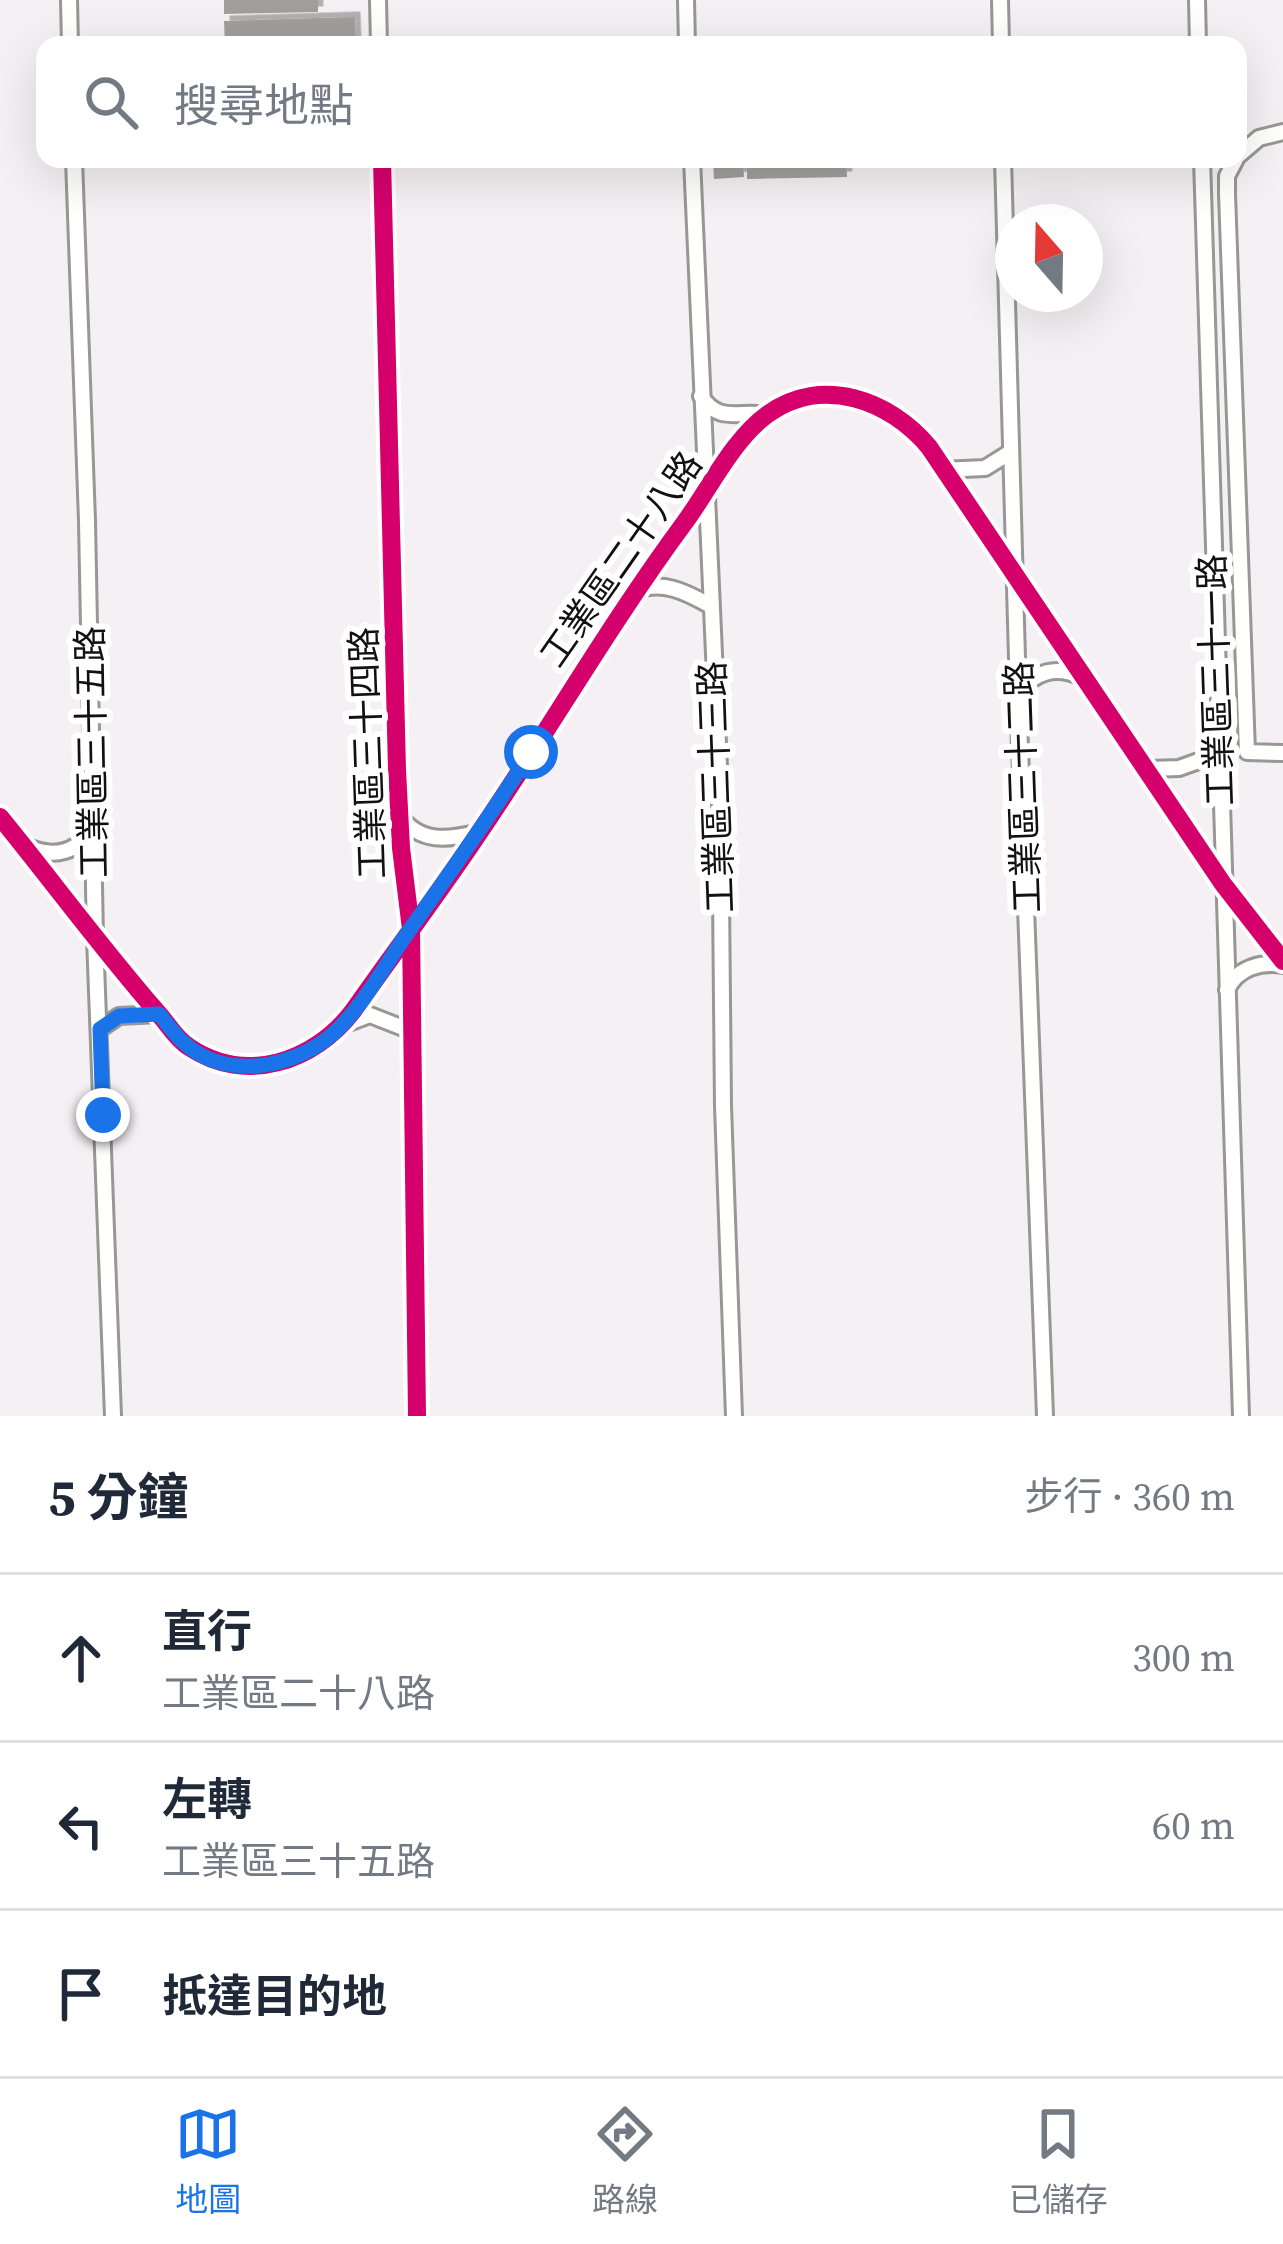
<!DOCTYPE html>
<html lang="zh-TW">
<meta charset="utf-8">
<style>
:root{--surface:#fff;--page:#f6f6f7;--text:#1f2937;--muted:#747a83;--line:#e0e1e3;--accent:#1a73e8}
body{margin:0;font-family:"Source Serif 4","Noto Sans TC",serif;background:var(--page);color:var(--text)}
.compass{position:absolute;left:995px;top:204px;width:108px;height:108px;border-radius:50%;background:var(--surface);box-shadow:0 12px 48px #0002;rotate:340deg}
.stop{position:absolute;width:36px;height:36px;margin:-27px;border:9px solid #1a73e8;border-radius:50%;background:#fff}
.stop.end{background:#1a73e8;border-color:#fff;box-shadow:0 3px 12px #0008}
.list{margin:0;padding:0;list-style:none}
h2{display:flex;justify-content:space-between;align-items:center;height:156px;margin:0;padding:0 48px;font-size:51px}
h2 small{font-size:39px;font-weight:400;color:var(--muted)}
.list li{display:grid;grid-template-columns:78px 1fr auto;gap:36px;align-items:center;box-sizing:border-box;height:168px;padding:0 48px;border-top:3px solid var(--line)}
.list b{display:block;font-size:45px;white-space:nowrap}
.list p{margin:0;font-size:39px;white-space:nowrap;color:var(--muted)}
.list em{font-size:39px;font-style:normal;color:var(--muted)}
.icon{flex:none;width:66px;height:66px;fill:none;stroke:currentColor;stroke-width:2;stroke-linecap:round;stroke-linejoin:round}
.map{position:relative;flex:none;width:1283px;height:1416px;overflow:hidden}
.search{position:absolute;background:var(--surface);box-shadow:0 12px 48px #0002;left:36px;right:36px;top:36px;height:132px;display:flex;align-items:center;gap:30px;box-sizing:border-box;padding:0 42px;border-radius:24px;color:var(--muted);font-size:45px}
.sheet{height:660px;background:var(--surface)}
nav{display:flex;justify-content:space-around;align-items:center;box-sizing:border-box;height:168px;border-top:3px solid var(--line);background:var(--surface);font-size:33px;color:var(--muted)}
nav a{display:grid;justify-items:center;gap:6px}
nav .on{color:var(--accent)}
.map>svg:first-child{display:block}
.industrial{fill:#f5f0f3;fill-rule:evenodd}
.building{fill:#a19f9c;filter:url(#shadow)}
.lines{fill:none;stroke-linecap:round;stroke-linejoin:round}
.minor-casing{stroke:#979795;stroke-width:20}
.minor{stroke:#fffffe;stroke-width:14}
.cycleway-casing{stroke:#fff;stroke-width:26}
.cycleway{stroke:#d6006c;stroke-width:18}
.route{stroke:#1a73e8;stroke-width:15}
.labels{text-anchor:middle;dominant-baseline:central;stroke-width:12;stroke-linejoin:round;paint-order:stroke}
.street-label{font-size:36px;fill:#111;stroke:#fff}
</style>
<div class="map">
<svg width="1283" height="1416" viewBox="0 0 1283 1416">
<defs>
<filter id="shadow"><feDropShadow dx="5.5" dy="-5.5" stdDeviation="0" flood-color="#0004"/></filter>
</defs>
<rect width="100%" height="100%" fill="#fdfcf7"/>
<path class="industrial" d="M0 0H1283V1416H0ZM45 45H1238V159H45ZM1013 222H1085V294H1013Z"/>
<path class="building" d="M224 0H318V12L224 14Z
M355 17 356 45H225L224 21Z
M713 159H743L744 177 714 179Z
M747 159H846L847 177 747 179Z"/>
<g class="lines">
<defs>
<path id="minor" d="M69 0 70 45
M378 0 379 45
M686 0 687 45
M1000 0 1001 45
M1197 0 1198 45
M1238 156 1259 138 1283 132
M74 159 87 521 95 938 113 1416
M382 159 397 770 401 848 411 929 417 1416
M692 159 720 789 723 1106 734 1416
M1003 159 1018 694 1045 1416
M1202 159 1241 1416
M1236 159 1227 176V194L1247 752 1283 753
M701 396C718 424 740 410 766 415
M942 470 985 468 1009 453
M634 591C662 580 684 591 709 605
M1018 694C1034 671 1057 665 1081 677
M1149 769 1179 768 1218 754
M399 815C420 844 448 840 480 832
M0 817C53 882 103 950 158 1013 168 1024 176 1039 189 1047 246 1085 314 1062 353 1011 395 951 439 893 479 833 549 730 611 622 685 522 710 488 733 439 768 414 822 375 890 400 929 447L1223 884 1283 961
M28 847C55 859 78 852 94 827
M1227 990C1237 968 1261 961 1283 965
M346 1024 370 1015 411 1031
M100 1029 119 1016 159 1014"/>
</defs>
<use href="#minor" class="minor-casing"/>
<use href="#minor" class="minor"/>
<defs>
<path id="cycleway" d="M382 159 397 770 401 848 411 929 417 1416
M0 817C53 882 103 950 158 1013 168 1024 176 1039 189 1047 246 1085 314 1062 353 1011 395 951 439 893 479 833 549 730 611 622 685 522 710 488 733 439 768 414 822 375 890 400 929 447L1223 884 1283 961"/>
</defs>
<use href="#cycleway" class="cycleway-casing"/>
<use href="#cycleway" class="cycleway"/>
</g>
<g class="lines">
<path class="route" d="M103 1115 100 1029 119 1016 159 1014C167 1023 174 1034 183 1042 225 1082 296 1068 335 1032 365 1004 387 961 411 928 452 870 493 812 531 752"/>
</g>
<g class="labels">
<g class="street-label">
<text transform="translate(621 559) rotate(-55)">工業區二十八路</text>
<text transform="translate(1216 680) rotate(-92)">工業區三十一路</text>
<text transform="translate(92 752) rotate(-91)">工業區三十五路</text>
<text transform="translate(368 753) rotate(-92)">工業區三十四路</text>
<text transform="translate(716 787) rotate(-92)">工業區三十三路</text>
<text transform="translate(1023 787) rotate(-92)">工業區三十二路</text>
</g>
</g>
</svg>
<svg class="compass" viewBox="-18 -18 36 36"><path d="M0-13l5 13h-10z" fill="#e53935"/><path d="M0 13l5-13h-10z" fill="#747a83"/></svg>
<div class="stop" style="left:531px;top:752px"></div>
<div class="stop end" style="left:103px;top:1115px"></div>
<div class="search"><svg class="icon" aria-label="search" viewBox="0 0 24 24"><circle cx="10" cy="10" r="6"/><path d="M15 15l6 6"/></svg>搜尋地點</div>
</div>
<section class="sheet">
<h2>5 分鐘<small>步行 · 360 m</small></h2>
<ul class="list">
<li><svg class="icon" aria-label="ahead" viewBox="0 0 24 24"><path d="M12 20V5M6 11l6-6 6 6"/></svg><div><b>直行</b><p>工業區二十八路</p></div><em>300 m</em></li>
<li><svg class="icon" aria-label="left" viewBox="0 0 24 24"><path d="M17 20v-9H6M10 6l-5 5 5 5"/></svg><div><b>左轉</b><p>工業區三十五路</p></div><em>60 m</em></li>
<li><svg class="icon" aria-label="arrive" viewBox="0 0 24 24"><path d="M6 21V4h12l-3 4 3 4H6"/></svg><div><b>抵達目的地</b></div></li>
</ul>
</section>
<nav>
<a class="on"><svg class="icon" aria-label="map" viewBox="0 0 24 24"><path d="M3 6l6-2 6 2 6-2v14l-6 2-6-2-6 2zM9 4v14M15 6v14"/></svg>地圖</a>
<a><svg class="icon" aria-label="directions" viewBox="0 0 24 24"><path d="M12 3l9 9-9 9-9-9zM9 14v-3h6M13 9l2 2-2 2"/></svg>路線</a>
<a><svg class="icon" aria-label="saved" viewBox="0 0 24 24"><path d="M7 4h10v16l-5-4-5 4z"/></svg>已儲存</a>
</nav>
